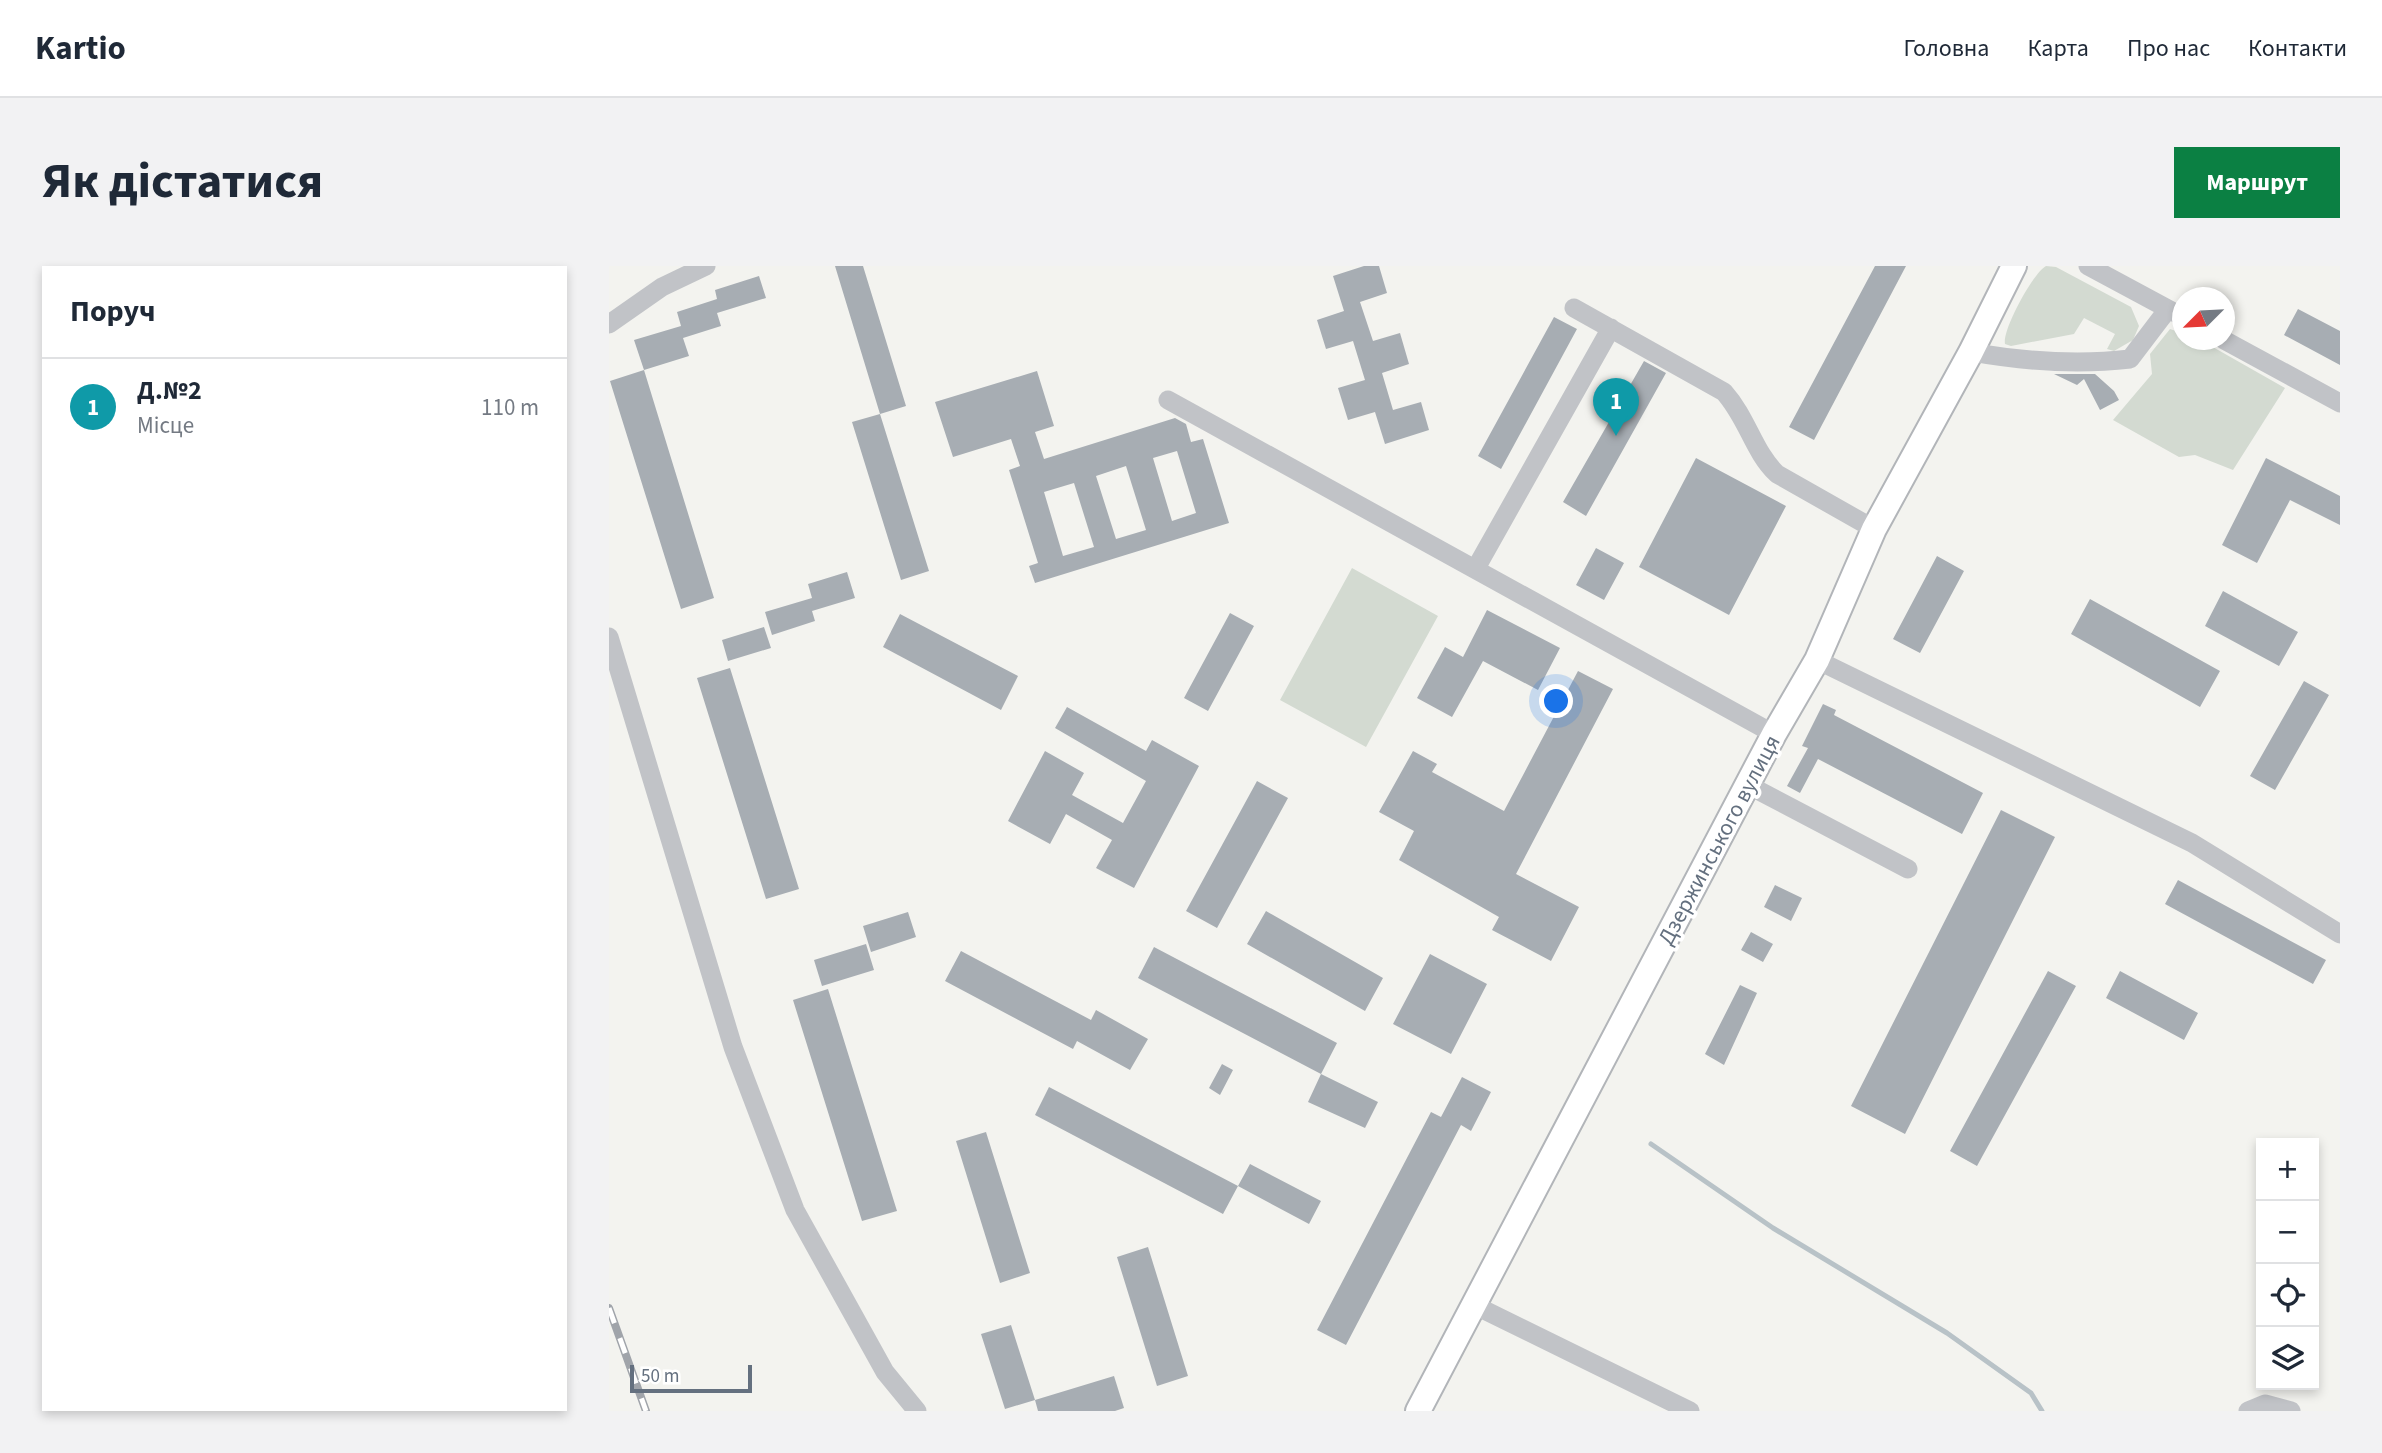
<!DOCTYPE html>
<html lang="uk">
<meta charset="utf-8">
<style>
:root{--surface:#fff;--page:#f2f2f3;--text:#1f2937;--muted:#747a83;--line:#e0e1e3;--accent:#0b8043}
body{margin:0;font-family:"Source Sans 3",sans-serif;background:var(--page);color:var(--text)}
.controls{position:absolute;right:21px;bottom:21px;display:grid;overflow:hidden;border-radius:0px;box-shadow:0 4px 10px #0003}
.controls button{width:63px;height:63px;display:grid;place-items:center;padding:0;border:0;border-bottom:2px solid var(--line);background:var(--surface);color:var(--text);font:35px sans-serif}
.compass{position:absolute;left:1563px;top:21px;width:63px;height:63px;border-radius:50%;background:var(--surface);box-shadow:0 4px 10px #0003;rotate:246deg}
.scale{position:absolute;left:21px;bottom:18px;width:122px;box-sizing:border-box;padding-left:7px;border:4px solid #64707f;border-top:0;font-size:19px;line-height:24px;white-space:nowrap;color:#64707f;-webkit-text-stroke:5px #fff;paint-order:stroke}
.you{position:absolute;left:948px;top:436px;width:24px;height:24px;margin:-18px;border:5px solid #fff;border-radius:50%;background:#1a73e8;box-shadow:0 0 0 10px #1a73e833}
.badge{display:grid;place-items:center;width:46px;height:46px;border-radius:50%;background:var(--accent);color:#fff;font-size:23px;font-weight:700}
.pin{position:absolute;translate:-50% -58px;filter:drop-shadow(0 2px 4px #0008)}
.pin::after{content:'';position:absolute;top:37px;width:24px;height:21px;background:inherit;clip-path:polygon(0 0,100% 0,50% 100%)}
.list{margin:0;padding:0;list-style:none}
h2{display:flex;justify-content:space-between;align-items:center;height:91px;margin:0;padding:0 28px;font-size:30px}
h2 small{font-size:23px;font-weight:400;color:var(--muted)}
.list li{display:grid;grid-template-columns:46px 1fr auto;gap:21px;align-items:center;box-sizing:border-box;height:98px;padding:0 28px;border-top:2px solid var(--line)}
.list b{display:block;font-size:26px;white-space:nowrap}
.list p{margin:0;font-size:23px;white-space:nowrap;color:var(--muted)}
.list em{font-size:23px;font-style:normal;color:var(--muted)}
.icon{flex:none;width:38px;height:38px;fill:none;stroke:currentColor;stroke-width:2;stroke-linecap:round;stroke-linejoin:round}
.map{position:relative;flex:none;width:1731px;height:1145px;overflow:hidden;border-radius:0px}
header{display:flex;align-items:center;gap:42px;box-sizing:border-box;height:98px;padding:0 35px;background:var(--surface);border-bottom:2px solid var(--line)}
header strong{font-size:33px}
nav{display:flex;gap:38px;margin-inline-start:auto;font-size:24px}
.intro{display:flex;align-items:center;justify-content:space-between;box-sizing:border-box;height:168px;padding:0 42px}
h1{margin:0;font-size:49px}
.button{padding:18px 32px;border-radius:0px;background:var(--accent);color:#fff;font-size:24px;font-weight:700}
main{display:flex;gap:42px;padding:0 42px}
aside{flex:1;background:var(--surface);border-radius:0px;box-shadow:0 4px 10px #0003}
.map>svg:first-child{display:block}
.green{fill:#d3dad1}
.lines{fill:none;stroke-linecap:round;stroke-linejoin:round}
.stream{stroke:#b8c2c7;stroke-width:5}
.building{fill:#a7adb3;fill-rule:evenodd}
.major-casing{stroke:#b2b5b9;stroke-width:28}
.minor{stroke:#c1c3c7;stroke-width:19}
.major{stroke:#fff;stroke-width:24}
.rail-casing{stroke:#a0a4aa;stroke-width:8}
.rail{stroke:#fff;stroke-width:5;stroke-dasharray:16;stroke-linecap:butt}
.labels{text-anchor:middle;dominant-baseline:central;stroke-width:7;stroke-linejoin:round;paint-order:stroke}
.street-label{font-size:23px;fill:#64707f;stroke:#fff}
</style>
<header>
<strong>Kartio</strong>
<nav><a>Головна</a><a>Карта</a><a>Про нас</a><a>Контакти</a></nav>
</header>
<div class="intro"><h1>Як дістатися</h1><a class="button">Маршрут</a></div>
<main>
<aside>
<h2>Поруч<small></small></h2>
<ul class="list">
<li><span class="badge" style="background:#0f9aa8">1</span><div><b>Д.№2</b><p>Місце</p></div><em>110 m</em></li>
</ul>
</aside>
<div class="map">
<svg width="1731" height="1145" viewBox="0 0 1731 1145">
<rect width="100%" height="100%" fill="#f3f3ef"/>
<path class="green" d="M1437 0 1447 1 1522 41 1530 60 1524 74 1505 85 1498 83 1506 68 1475 52 1465 68 1402 80 1396 78C1393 64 1424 7 1437 0Z
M1561 63 1573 67 1574 74 1595 76 1676 122 1624 204 1586 189 1570 191 1504 154 1543 108 1541 88Z
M743 302 829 350 757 481 671 434Z"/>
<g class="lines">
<path class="stream" d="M1042 878 1164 962 1338 1067 1422 1127 1433 1145"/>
</g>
<path class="building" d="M226 0H254L297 140 271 148Z
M755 0H770L778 27 751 36 764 75 791 67 800 98 773 107 784 144 812 136 820 164 776 178 766 146 739 154 729 122 756 114 744 75 717 83 708 54 735 45 724 10Z
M1266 0H1297L1205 174 1180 161Z
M150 10 157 32 108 47 112 60 74 72 80 90 35 104 25 74 72 60 68 46 108 33 106 24Z
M1689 43 1731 65V99L1675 69Z
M945 51 968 63 892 203 869 190Z
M1035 95 1057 107 977 250 954 236Z
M35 104 105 332 72 343 1 115Z
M428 105 445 160 426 166 435 193 566 152 577 158 582 176 594 173 620 257 426 317 420 300 429 297 400 204 411 200 402 173 344 191 326 136ZM568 185 587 247 563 255 544 192ZM517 200 537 264 507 273 487 210ZM465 217 485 281 454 290 435 226Z
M1445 108H1486L1505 125 1510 134 1491 144 1475 113 1468 119Z
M271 148 320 305 292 314 243 156Z
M1087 192 1177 240 1120 349 1030 301Z
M1657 192 1731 230V259L1681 234 1648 297 1613 279Z
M987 282 1015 297 995 334 967 319Z
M1328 290 1355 305 1311 387 1284 373Z
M238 306 246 332 203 345 206 355 163 369 156 346 203 332 199 318Z
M1614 325 1689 366 1670 400 1596 360Z
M1481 333 1611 405 1591 441 1462 368Z
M878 344 951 382 929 424 874 395 843 451 808 432 836 381 854 391Z
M621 347 645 360 599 445 575 432Z
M291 348 409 410 392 444 274 381Z
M155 361 162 382 119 395 113 374Z
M121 402 190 623 157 633 88 412Z
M969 405 1004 423 907 608 970 641 942 695 883 664 890 651 790 594 805 565 770 546 804 485 828 498 823 506 895 545Z
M1695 415 1720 429 1666 524 1641 510Z
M1214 438 1227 444 1225 449 1374 527 1353 568 1209 493 1191 527 1178 520 1199 482 1193 480Z
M458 441 537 485 543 474 590 500 525 622 487 602 503 574 457 548 441 578 399 555 436 485 475 507 463 529 514 557 537 515 446 462Z
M648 515 679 532 608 662 577 645Z
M1392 544 1446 571 1296 868 1242 840Z
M1569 614 1717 694 1704 718 1556 638Z
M1166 619 1193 632 1182 655 1155 641Z
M657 645 774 712 756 745 638 678Z
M299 646 307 671 262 686 254 660Z
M1142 666 1164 678 1154 696 1132 684Z
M257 678 265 704 213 720 205 694Z
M545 681 728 777 712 808 529 712Z
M352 685 482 754 487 744 539 773 521 804 468 775 464 783 336 715Z
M821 688 878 718 842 788 784 758Z
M1439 705 1467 720 1368 900 1341 885Z
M1511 705 1589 747 1575 774 1497 732Z
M1131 719 1148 727 1115 799 1096 788Z
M219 723 288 945 253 955 184 734Z
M613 798 624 804 611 829 600 822Z
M712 808 769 836 756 862 699 836Z
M853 811 882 826 862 865 852 859 737 1079 708 1064 822 846 832 851Z
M440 821 629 920 614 948 426 849Z
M377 866 421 1007 391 1017 347 875Z
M641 898 712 935 700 958 629 920Z
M539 981 579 1110 548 1120 508 991Z
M402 1059 426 1134 396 1143 372 1068Z
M505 1110 515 1142 506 1145H429L426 1134Z"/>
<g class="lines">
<defs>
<path id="major" d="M809 1145 1165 468 1208 394 1265 263 1362 86 1405 0"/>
</defs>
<use href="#major" class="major-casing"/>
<path class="minor" d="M1479 0 1574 51
M965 42 1115 126C1139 153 1144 185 1168 208L1265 263
M0 58 53 21 97 0
M1615 74 1731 137
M1362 86C1413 95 1470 99 1521 93L1559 43
M559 134 1165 468
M867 302 1002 62
M0 371 124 781 186 944 276 1106 308 1145
M1208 394 1583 577 1731 668
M1139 519 1299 603
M865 1039 1081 1145
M1639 1145 1656 1138 1682 1145"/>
<use href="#major" class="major"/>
<defs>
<path id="rail" d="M0 1042 37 1145"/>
</defs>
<use href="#rail" class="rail-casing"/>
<use href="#rail" class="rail"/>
</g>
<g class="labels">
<g class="street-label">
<text transform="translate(1110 574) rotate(-62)">Дзержинського вулиця</text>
</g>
</g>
</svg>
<div class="controls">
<button>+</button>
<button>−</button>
<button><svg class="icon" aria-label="locate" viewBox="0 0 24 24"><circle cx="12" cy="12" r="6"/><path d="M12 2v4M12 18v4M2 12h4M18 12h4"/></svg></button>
<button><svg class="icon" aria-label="layers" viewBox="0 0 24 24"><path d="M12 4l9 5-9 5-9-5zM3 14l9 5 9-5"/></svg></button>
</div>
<svg class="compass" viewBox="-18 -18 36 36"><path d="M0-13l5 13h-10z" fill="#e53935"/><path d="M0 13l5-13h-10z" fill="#747a83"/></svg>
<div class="scale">50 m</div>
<div class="you"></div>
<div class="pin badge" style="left:1007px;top:170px;background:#0f9aa8">1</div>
</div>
</main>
